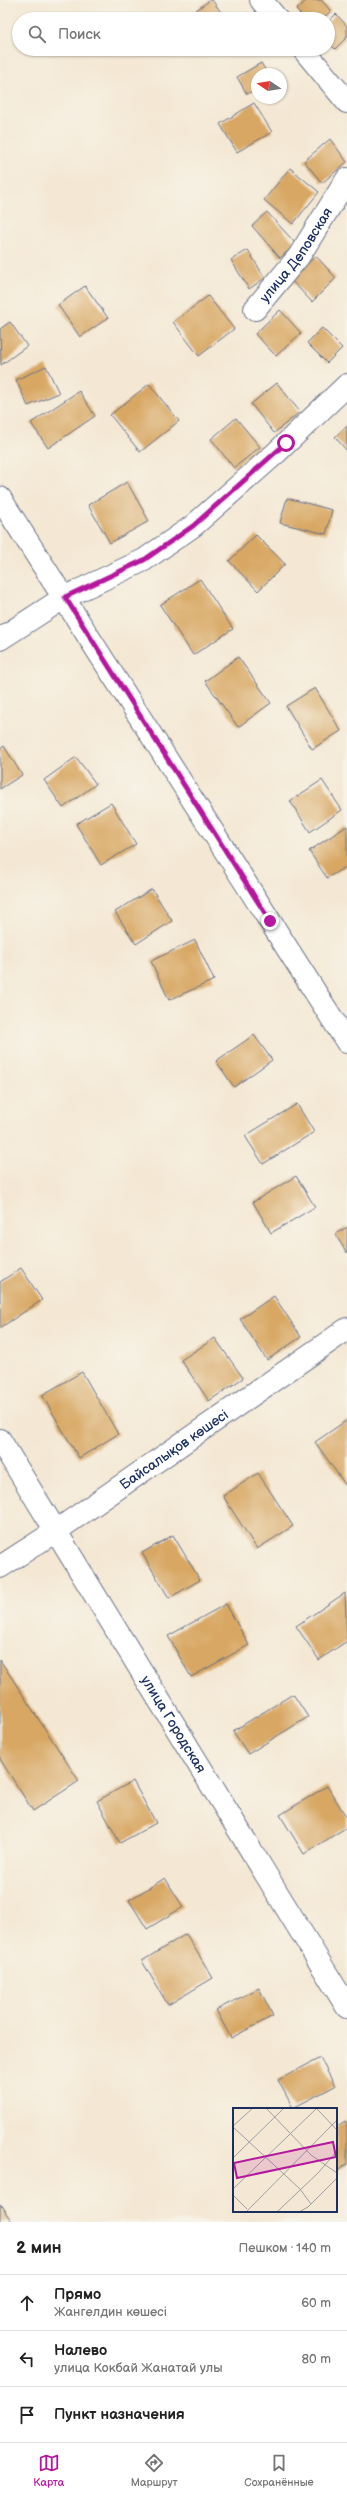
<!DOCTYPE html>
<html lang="ru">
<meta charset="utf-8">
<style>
:root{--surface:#fff;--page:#f6f6f6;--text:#222;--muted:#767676;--line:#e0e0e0;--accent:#b5179e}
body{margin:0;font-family:"Balsamiq Sans",sans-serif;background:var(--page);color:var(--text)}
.compass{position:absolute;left:251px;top:68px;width:36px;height:36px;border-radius:50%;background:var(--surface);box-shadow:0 1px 3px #0004;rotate:282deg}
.stop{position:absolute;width:12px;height:12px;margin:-9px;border:3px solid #b5179e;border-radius:50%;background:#fff}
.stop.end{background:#b5179e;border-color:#fff;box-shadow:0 1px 4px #0008}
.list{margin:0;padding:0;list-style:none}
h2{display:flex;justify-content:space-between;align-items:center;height:52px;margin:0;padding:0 16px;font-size:17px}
h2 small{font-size:13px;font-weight:400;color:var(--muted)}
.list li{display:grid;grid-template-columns:26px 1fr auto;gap:12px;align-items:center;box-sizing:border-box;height:56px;padding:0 16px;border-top:1px solid var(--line)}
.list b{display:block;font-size:15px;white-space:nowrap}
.list p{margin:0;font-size:13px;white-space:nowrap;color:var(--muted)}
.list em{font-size:13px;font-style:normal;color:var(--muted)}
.icon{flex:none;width:22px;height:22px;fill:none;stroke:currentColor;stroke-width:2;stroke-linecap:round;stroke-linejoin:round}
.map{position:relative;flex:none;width:347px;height:2222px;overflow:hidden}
.search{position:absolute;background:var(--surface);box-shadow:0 1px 3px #0004;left:12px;right:12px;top:12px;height:44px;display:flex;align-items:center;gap:10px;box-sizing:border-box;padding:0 14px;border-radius:22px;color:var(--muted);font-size:15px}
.sheet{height:220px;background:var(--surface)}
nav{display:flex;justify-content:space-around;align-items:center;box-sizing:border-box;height:56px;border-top:1px solid var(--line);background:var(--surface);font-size:11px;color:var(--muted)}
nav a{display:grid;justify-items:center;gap:2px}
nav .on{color:var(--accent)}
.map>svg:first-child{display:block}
.building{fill:#d8a763}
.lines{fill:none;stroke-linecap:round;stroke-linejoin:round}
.minor-casing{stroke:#677087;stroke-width:24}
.minor{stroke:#fff;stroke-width:22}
.route{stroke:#b5179e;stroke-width:5}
.labels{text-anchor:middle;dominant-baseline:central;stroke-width:3;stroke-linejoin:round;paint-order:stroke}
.street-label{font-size:14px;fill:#1b2f5e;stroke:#f7f3e8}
.inset-road{fill:none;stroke:#9d9ea5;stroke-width:1}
.view{fill:#b5179e;fill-opacity:0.15;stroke:#b5179e;stroke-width:2}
.inset-edge{fill:none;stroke:#1b2f5e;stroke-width:2}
</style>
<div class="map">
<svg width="347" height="2222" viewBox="0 0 347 2222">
<rect width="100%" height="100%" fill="#f7f3e8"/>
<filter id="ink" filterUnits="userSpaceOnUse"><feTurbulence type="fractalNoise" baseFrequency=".025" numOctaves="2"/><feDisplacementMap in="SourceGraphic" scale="8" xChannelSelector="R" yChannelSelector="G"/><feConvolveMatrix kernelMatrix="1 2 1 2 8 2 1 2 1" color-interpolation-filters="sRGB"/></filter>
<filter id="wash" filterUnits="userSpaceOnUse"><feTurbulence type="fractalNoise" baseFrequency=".012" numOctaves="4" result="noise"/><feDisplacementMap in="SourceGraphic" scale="16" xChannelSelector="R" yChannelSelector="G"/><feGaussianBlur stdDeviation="0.9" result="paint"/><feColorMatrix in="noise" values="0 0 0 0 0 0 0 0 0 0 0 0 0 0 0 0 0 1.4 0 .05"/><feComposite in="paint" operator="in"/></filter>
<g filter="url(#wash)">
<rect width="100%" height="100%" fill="#f4e8d4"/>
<g id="blocks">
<path class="building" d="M210 0H212L226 19H184Z
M307 0H321L331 11 322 19H305L296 10Z
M336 14 347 26V37L335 49 328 42V22Z
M261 63 268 74H257V89L247 94 237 77Z
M254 103 272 132 237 152 220 124Z
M330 139 347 162 322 183 304 161Z
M290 168 319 192 293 224 264 200Z
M267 212 296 244 280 258 252 226Z
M248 250 265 278 249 289 231 260Z
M316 256 336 278 312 302 290 279Z
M85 286 108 318 80 337 58 305Z
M208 296 234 329 199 356 173 322Z
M280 310 301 333 276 356 255 334Z
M10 322 27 346 1 365 0 329Z
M322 328 342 348 327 363 307 343Z
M46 366 59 393 28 406 16 380Z
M277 383 300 412 274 433 251 404Z
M149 384 179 421 140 452 110 415Z
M79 391 95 416 48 448 31 423Z
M236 418 260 447 234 468 211 439Z
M347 426V451L335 437Z
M127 482 149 521 110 543 88 505Z
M287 498 332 510 326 534 280 523Z
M256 535 285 564 258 591 229 561Z
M200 579 233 629 193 655 160 605Z
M238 657 271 703 238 727 205 681Z
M315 688 341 731 312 749 286 706Z
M4 746 22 775 0 789V749Z
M76 757 96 784 63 808 44 780Z
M322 780 342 810 310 832 290 801Z
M111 803 136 844 101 865 76 824Z
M347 826V866L327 878 309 851Z
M152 889 172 921 136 944 115 912Z
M195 940 214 980 169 1000 151 961Z
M254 1035 272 1060 234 1087 216 1061Z
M297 1104 314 1132 263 1164 245 1136Z
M296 1176 315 1207 271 1233 253 1202Z
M347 1227V1253L335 1234Z
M21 1268 42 1300 0 1328V1282Z
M274 1296 301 1337 267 1360 240 1319Z
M215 1338 243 1378 209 1401 181 1360Z
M82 1372 118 1434 79 1458 42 1395Z
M347 1420V1487L315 1442Z
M258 1473 293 1526 257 1549 223 1496Z
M173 1535 200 1580 169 1598 142 1553Z
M345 1593 347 1641 319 1660 296 1626Z
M226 1604 249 1645 191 1677 168 1636Z
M0 1660 79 1781 33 1811 0 1759Z
M293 1694 308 1717 248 1754 233 1731Z
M133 1781 156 1823 120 1843 97 1801Z
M327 1786 347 1818V1827L304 1854 280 1815Z
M165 1878 183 1907 147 1929 129 1900Z
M186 1934 213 1978 168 2005 142 1961Z
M259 1988 273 2016 231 2038 216 2010Z
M320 2058 335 2086 293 2108 278 2080Z
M345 2121 347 2125V2164L336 2172V2127Z
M0 2204 12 2222H0Z"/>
</g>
</g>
<g filter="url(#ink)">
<use href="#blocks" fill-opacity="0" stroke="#677087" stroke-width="1"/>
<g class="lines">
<defs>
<g id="minor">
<path d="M261 0 277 19"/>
<path d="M303 49 347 102"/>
<path id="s1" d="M255 309 299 256 347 179"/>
<path d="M0 498 347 1042"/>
<path d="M0 639 65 597 144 560 193 526 276 453 347 385"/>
<path id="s2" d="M0 1440 347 2007"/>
<path id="s3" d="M0 1567 56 1531 347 1329"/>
</g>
</defs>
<use href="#minor" class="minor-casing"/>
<use href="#minor" class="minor"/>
</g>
</g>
<g class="lines" filter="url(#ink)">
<path class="route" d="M270 921 65 597 144 560 193 526 286 443"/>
</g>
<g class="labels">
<g class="street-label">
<text stroke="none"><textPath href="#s1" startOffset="68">улица Деповская</textPath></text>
<text stroke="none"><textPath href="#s3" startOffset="210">Байсалықов көшесі</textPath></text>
<text stroke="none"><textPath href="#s2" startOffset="333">улица Городская</textPath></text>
</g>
</g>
<g transform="translate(233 2108)">
<rect width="104" height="104" fill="#f4e8d4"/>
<path class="inset-road" d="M33 0 78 47 104 65M84 1 104 22M0 18 20 0M0 19 67 81 78 96M0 50 51 0M0 81 84 0M0 87 14 101M45 103 85 65 104 43M13 104 104 12M66 104 75 99 104 70"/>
<path class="view" d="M100 34 103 49 4 70 1 55Z"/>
<rect width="104" height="104" class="inset-edge"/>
</g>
</svg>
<svg class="compass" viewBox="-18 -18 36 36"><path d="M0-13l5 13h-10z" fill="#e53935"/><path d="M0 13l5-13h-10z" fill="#767676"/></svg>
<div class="stop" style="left:286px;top:443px"></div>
<div class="stop end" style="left:270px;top:921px"></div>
<div class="search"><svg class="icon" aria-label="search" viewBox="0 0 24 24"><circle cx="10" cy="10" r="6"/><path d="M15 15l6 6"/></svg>Поиск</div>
</div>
<section class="sheet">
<h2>2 мин<small>Пешком · 140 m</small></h2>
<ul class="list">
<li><svg class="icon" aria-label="ahead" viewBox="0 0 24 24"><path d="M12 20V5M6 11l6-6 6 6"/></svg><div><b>Прямо</b><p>Жангелдин көшесі</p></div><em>60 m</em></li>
<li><svg class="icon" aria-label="left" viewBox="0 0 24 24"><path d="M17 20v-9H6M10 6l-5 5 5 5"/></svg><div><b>Налево</b><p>улица Кокбай Жанатай улы</p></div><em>80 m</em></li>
<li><svg class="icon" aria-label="arrive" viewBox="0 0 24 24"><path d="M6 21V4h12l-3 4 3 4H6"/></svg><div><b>Пункт назначения</b></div></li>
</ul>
</section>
<nav>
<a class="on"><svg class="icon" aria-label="map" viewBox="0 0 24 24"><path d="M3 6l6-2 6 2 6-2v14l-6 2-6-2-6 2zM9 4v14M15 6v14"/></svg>Карта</a>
<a><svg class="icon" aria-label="directions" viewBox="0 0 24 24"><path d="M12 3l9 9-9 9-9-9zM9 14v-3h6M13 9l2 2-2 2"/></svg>Маршрут</a>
<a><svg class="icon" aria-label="saved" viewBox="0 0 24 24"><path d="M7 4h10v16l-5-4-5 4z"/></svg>Сохранённые</a>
</nav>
